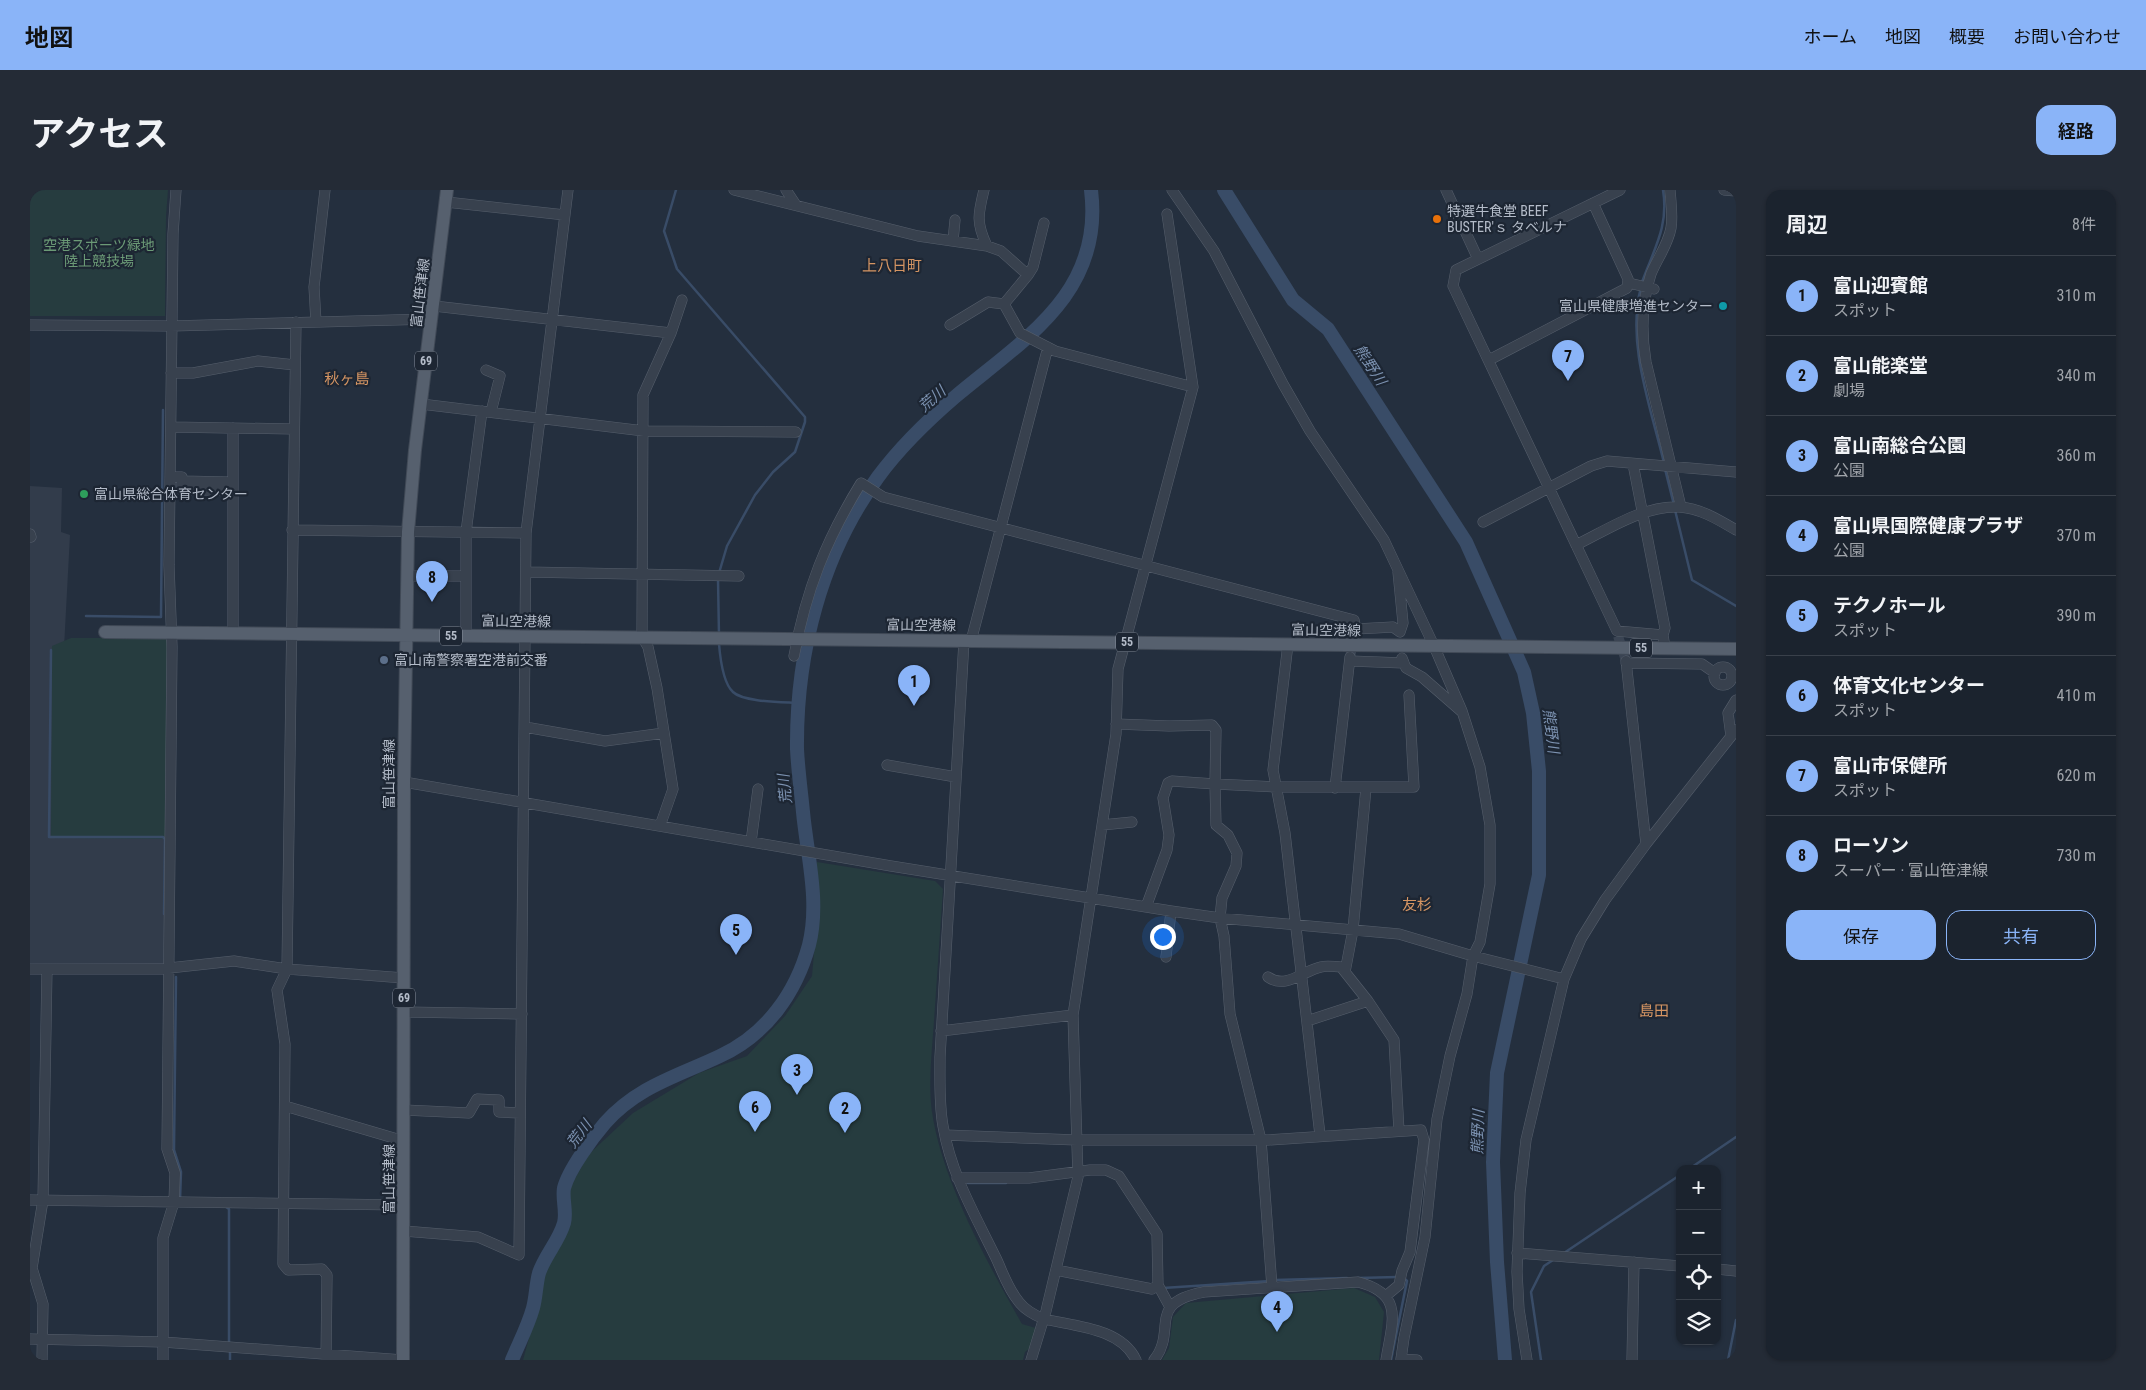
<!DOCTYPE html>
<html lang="ja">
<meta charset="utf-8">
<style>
:root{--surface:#1b232e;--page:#242b36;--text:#f1f3f6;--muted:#a0a4aa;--line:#39404a;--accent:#8ab4f8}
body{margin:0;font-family:"Roboto Condensed","Noto Sans JP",sans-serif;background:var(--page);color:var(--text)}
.controls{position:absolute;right:15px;bottom:15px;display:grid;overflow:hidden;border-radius:10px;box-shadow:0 1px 4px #0004}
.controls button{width:45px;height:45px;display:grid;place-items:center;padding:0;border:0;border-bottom:1px solid var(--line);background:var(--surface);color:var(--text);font:25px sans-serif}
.you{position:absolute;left:1132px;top:746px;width:18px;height:18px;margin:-12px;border:4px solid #fff;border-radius:50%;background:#1a73e8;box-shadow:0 0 0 8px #1a73e833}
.badge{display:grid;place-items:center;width:32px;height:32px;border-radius:50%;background:var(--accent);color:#111;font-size:16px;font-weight:700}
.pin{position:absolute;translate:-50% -41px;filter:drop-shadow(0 1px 2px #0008)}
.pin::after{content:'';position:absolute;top:26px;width:18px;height:15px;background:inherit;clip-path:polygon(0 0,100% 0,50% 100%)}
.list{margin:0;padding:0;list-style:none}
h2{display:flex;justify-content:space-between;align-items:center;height:65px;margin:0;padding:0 20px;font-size:21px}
h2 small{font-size:16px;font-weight:400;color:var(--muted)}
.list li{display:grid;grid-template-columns:32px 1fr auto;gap:15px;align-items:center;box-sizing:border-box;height:80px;padding:0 20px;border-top:1px solid var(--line)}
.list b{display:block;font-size:19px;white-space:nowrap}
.list p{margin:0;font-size:16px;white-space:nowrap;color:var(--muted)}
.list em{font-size:16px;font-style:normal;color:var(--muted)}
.actions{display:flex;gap:10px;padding:15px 20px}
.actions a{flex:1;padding:11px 0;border:1px solid var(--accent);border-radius:15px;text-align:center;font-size:18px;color:var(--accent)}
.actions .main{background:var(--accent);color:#111}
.icon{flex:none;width:28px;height:28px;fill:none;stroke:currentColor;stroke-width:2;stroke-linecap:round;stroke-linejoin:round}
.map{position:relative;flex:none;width:1706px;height:1170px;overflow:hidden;border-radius:15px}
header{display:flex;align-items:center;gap:30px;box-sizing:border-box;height:70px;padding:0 25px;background:var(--accent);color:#111}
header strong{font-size:24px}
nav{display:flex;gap:28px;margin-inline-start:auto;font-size:18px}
.intro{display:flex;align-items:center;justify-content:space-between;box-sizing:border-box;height:120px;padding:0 30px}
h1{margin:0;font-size:35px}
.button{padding:12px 22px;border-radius:15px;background:var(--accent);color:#111;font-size:18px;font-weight:700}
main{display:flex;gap:30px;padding:0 30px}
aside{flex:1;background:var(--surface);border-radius:15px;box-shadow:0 1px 4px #0004}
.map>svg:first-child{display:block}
.airport{fill:#323c4b}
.green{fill:#263c3f}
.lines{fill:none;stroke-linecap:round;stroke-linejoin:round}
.stream{stroke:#394c67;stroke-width:2.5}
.river{stroke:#394c67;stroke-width:14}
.minor-tunnel{stroke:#3a4453;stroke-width:10;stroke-dasharray:10 5;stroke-linecap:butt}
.minor-casing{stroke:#565f6c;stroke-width:11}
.major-casing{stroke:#414a57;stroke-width:14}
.minor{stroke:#38414e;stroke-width:10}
.major{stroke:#56606e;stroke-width:12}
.food-dot{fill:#e8710a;stroke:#1d2633;stroke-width:2}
.culture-dot{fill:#0f9aa8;stroke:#1d2633;stroke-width:2}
.leisure-dot{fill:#2e9e5b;stroke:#1d2633;stroke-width:2}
.service-dot{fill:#5c6f8a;stroke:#1d2633;stroke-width:2}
.labels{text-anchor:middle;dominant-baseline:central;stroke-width:4.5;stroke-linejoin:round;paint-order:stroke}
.shield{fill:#1d2633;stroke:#878f9c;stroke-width:1}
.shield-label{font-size:12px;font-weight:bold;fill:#b4bcc9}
.poi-label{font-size:14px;fill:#b4bcc9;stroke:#1d2633;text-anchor:start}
.park-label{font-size:14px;fill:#6b9a76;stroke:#1d2633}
.street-label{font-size:14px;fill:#b4bcc9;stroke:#1d2633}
.neighbourhood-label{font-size:15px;fill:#d59563;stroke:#1d2633}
.water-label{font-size:15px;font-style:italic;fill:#7c92b1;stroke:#1d2633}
</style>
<header>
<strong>地図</strong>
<nav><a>ホーム</a><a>地図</a><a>概要</a><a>お問い合わせ</a></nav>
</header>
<div class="intro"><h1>アクセス</h1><a class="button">経路</a></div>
<main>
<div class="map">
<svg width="1706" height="1170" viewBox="0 0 1706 1170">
<rect width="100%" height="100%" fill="#242f3e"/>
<path class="airport" d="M0 296 32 298 31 342 40 345 24 645 137 646 134 774 0 773Z"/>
<path class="green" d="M0 0H138L136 26 135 126H0Z
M41 448H134L138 451 135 649 21 648 22 456Z
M787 672 905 691 913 699C910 743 907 787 904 831 902 861 898 893 902 922 912 991 958 1074 992 1134L1006 1138 1001 1157 995 1162 993 1170H493L503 1134 512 1086 540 1037 537 1003 558 965 603 923 669 883 717 866 755 826 782 786 787 728Z
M1324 1098 1345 1107 1354 1122 1349 1170H1132L1139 1158 1143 1127 1156 1113Z"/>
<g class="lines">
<path class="stream" d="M646 0 634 41 647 79 775 227V232L765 262 743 282 725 305 697 356 689 383
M1612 92C1624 59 1639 36 1633 0
M1611 97C1596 153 1621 218 1634 273
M1635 279 1644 315
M1645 320 1662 390 1706 416
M688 389 689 446
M56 426 131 427 133 220
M689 454C690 466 693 493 703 502 713 512 753 512 768 513
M21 460 19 647H133L135 649 134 724
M146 787 144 960 151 982 150 1010
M1659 979 1706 947
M938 993H976
M196 1017 199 1019V1155
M1534 1063 1650 985
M1328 1088 1367 1087
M1245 1090 1317 1088
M1133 1098 1240 1091
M200 1160V1170
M1361 1170 1377 1091 1373 1087
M1511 1170 1501 1102 1514 1076 1523 1070
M1698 1170 1706 1130"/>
<path class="river" d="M1194 0 1263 110 1298 139 1436 352 1494 482 1503 523 1509 581V685L1467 883 1463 972 1467 1072 1475 1170
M482 1170C489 1153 498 1136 503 1118 506 1107 506 1094 509 1083 515 1065 529 1051 534 1033 537 1022 532 1009 534 998 539 979 563 947 575 933 608 896 648 886 690 866 736 845 766 803 779 755 790 711 777 665 773 622 771 601 768 580 767 559 766 463 791 365 848 287 870 257 898 230 926 206 994 149 1074 103 1061 0"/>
<path class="minor-tunnel" d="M1588 446 1596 471
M1320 467 1326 439"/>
<defs>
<path id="minor" d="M704 0 888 46 957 56 971 61 998 85 974 114
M756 0 766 15
M954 0C948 24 946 33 957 56
M1142 0 1184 61 1253 194 1280 241 1354 350 1404 456 1432 521 1450 577 1460 635V694L1450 752 1443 766 1437 804 1420 866 1407 929 1395 1047 1374 1148 1371 1169 1387 1170
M1416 0 1448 69
M1590 0 1426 80 1423 96 1587 441 1633 445 1635 458
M1640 0C1641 13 1643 26 1641 38 1638 55 1627 69 1621 84 1611 114 1611 142 1616 172L1651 317
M1694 0 1706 1
M416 12 535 25
M923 51 925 30
M998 85 1003 77 1014 33
M1599 93 1624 99
M974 114 990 143 1025 161 1163 197
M404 116 641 143 613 205 612 447 618 457 627 498 643 599 630 636
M266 132 257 779 247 800 255 854 253 1074 258 1080 292 1079 297 1085 296 1170
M286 132 284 97 295 0
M0 135 141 136 401 129
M920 135 958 112 974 114
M641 143 652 110
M1459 170 1597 98 1598 89 1563 13
M456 180 470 186 461 222
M141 183H163L228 171 265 175
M391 214 614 241 766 242
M141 237 264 239
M1603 274 1635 438 1633 445
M140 287H152V300H197V295H203
M152 291 197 292V295
M1453 332 1561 276 1577 271 1706 282
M262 340 496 343
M0 344 1 347
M1546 355C1577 340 1614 315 1649 317 1670 318 1689 330 1706 340
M496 382 709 386
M377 386H436V445
M436 386V342L452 221
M203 442V238
M934 451 910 867C910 890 909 914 913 936 921 984 945 1025 966 1068 973 1083 978 1099 989 1112 995 1120 1004 1125 1014 1129 1044 1136 1091 1138 1106 1170
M941 451 1018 157
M1258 454 1243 580 1255 643 1290 945
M764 466C776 400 796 350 831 293L853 307 1324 430 1326 439 1363 437 1370 442 1373 433 1368 382
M1372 468 1376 478 1392 487 1431 521
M1320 471 1374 473
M1596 471 1616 654
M1596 473 1672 474 1685 483
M1684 486a9 9 0 1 1 18 0a9 9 0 1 1-18 0Z
M1086 534 1139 536 1182 535 1186 540 1185 594 1247 597H1384L1379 505
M495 537 575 551 634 543
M1701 546 1698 523 1706 510
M857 575 926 587
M374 592 861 676 1141 721 1190 728 1369 744 1443 766 1534 789
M1305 598 1320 467
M1072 635 1102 632
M721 652 728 599
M1116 717 1137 660 1139 645 1133 608 1138 593 1142 591 1185 594 1186 635 1198 645 1207 663 1206 676 1192 708 1190 728 1194 746 1200 824 1231 950 1242 1097
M1136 767 1141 721
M0 779H130L204 771 257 779 374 788
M1315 782 1323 740 1336 598
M1238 787C1256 800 1274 780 1291 777 1297 775 1305 777 1311 777L1338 811
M374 822 492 824
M1277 831 1338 811 1364 850 1369 941
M911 841 1043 825
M255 916 374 951
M374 920 439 923 447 909 469 910V922L490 923
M915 945 1047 950H1238L1391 940 1394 950 1380 1062 1372 1081 1369 1095 1357 1105
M927 988H999L1060 980H1076L1089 986 1127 1044 1128 1095
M0 1010 374 1015
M374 1041 448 1047 489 1065 496 343 538 0
M1487 1063 1650 1076
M1687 1079 1706 1081
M1026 1080 1122 1099 1128 1095 1140 1117
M0 1149 133 1152 373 1170
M12 1170 13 1114 2 1078 13 1010 17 779
M133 1170V1048L144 1012 145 983 137 959 142 457 139 375 143 44 146 0
M1001 1170 1016 1121 1048 987 1043 825 1086 544 1088 479 1163 197 1137 24
M1124 1170C1148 1140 1115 1113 1174 1102L1328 1092C1375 1104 1362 1132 1356 1170
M1497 1170 1489 1119 1487 1082 1490 1003 1496 950 1534 789 1551 749 1575 710 1616 654 1706 540
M1602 1170 1604 1072"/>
<path id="major" d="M75 442 1706 459
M373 1170 374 592 378 342 385 260 417 0"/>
</defs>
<use href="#minor" class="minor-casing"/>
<use href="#major" class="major-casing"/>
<use href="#minor" class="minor"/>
<use href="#major" class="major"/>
</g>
<circle class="food-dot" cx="1407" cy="29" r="5"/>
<circle class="culture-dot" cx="1693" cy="116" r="5"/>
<circle class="leisure-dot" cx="54" cy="304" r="5"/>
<circle class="service-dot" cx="354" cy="470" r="5"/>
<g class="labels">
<g class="shield">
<rect x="385" y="161.5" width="22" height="19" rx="4"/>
<rect x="410" y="436.5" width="22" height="19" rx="4"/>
<rect x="1086" y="442.5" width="22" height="19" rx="4"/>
<rect x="1600" y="448.5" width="22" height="19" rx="4"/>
<rect x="363" y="798.5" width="22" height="19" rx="4"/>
</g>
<g class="shield-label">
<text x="396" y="171">69</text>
<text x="421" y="446">55</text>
<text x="1097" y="452">55</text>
<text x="1611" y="458">55</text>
<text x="374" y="808">69</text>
</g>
<g class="poi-label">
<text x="1417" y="21">特選牛食堂 BEEF<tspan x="1417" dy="16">BUSTER'ｓ タベルナ</tspan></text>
<text x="1683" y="116" text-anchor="end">富山県健康増進センター</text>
<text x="64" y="304">富山県総合体育センター</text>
<text x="364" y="470">富山南警察署空港前交番</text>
</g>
<g class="park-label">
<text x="69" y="55">空港スポーツ緑地<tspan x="69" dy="16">陸上競技場</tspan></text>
</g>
<g class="street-label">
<text transform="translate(390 103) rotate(-83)">富山笹津線</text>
<text transform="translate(486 431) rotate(1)">富山空港線</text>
<text transform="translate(891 435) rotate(1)">富山空港線</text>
<text transform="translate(1296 440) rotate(1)">富山空港線</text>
<text transform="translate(359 584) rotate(-90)">富山笹津線</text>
<text transform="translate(359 989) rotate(-90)">富山笹津線</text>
</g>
<g class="neighbourhood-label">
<text x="862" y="76">上八日町</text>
<text x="317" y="189">秋ヶ島</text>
<text x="1387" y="715">友杉</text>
<text x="1624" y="821">島田</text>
</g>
<g class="water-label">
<text transform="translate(1340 175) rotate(57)">熊野川</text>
<text transform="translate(902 209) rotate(-41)">荒川</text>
<text transform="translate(1521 541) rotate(83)">熊野川</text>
<text transform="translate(755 599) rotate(-96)">荒川</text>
<text transform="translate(1448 942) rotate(-88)">熊野川</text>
<text transform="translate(549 944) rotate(-52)">荒川</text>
</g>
</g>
</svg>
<div class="controls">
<button>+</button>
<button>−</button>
<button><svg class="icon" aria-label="locate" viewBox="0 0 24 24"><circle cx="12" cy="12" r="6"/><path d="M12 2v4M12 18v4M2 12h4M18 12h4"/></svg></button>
<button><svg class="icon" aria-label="layers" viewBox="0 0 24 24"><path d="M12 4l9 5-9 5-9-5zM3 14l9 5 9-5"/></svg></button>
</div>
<div class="you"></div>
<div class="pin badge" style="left:884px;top:516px">1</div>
<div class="pin badge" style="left:815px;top:943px">2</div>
<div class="pin badge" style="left:767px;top:905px">3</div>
<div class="pin badge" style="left:1247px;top:1142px">4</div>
<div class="pin badge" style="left:706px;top:765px">5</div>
<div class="pin badge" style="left:725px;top:942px">6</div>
<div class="pin badge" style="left:1538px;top:191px">7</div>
<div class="pin badge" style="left:402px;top:412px">8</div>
</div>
<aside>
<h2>周辺<small>8件</small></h2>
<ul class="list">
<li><span class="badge">1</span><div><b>富山迎賓館</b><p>スポット</p></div><em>310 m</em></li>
<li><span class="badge">2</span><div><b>富山能楽堂</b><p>劇場</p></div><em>340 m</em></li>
<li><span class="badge">3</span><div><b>富山南総合公園</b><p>公園</p></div><em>360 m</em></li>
<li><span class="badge">4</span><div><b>富山県国際健康プラザ</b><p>公園</p></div><em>370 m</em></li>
<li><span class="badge">5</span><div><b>テクノホール</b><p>スポット</p></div><em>390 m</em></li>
<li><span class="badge">6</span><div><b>体育文化センター</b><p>スポット</p></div><em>410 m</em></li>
<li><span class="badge">7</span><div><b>富山市保健所</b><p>スポット</p></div><em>620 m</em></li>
<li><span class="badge">8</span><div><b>ローソン</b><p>スーパー · 富山笹津線</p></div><em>730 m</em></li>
</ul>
<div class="actions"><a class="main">保存</a><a>共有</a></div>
</aside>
</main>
